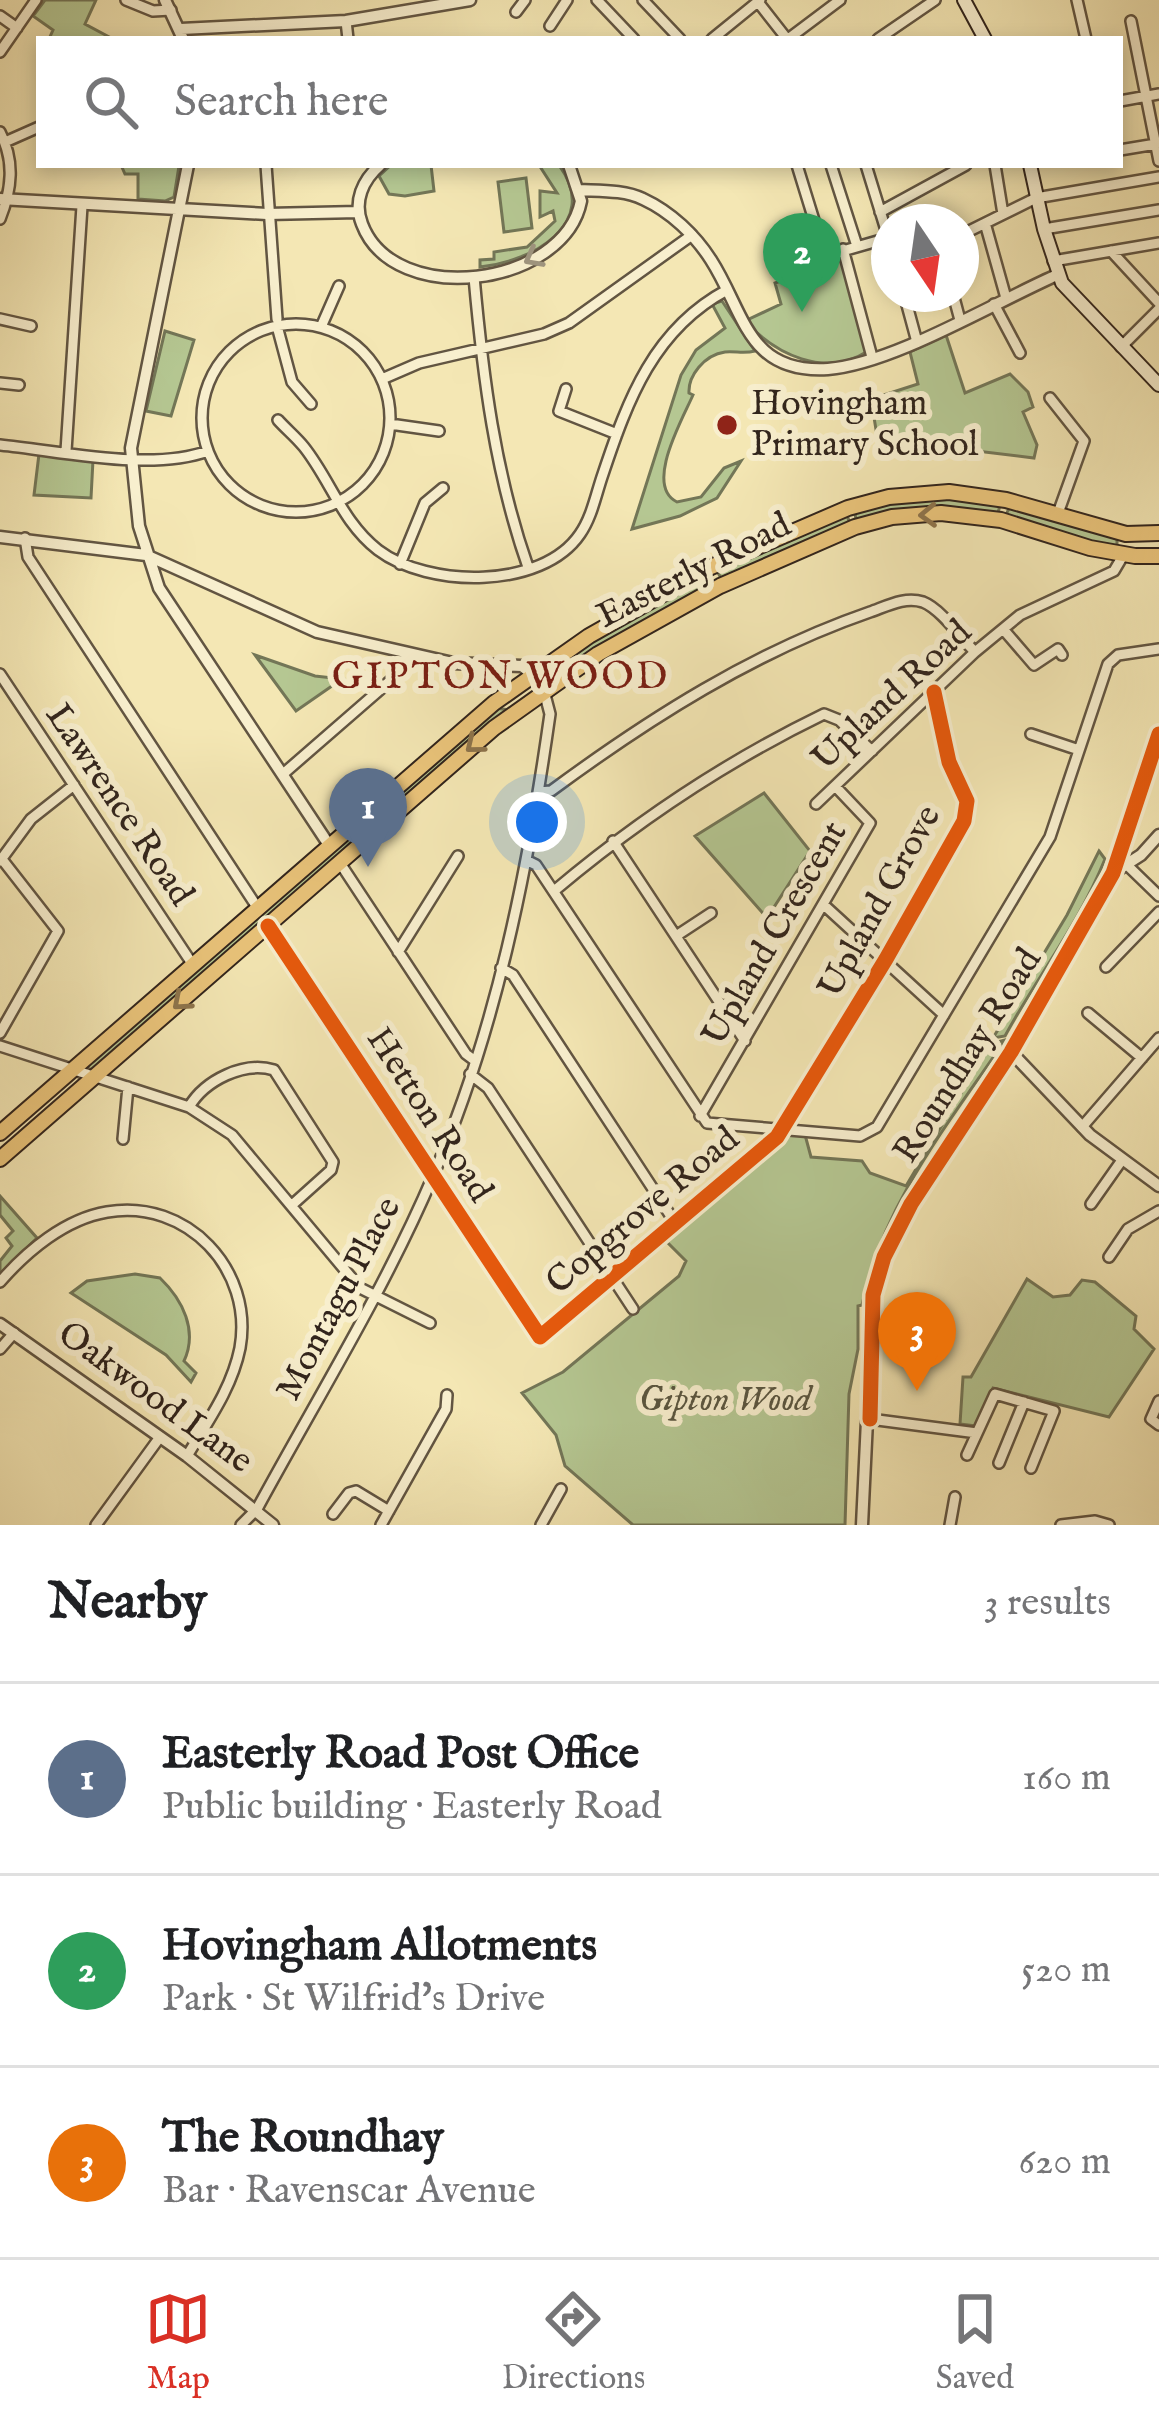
<!DOCTYPE html>
<meta charset="utf-8">
<style>
:root{--surface:#fff;--page:#f2f2f2;--text:#202124;--muted:#757577;--line:#e0e0e0;--accent:#d93025}
body{margin:0;font-family:"IM FELL English",serif;background:var(--page);color:var(--text)}
.compass{position:absolute;left:871px;top:204px;width:108px;height:108px;border-radius:50%;background:var(--surface);box-shadow:0 6px 18px #0003;rotate:167deg}
.you{position:absolute;left:537px;top:822px;width:42px;height:42px;margin:-30px;border:9px solid #fff;border-radius:50%;background:#1a73e8;box-shadow:0 0 0 18px #1a73e833}
.badge{display:grid;place-items:center;width:78px;height:78px;border-radius:50%;background:var(--accent);color:#fff;font-size:39px;font-weight:700}
.pin{position:absolute;translate:-50% -99px;filter:drop-shadow(0 3px 6px #0008)}
.pin::after{content:'';position:absolute;top:63px;width:42px;height:36px;background:inherit;clip-path:polygon(0 0,100% 0,50% 100%)}
.list{margin:0;padding:0;list-style:none}
h2{display:flex;justify-content:space-between;align-items:center;height:156px;margin:0;padding:0 48px;font-size:51px}
h2 small{font-size:39px;font-weight:400;color:var(--muted)}
.list li{display:grid;grid-template-columns:78px 1fr auto;gap:36px;align-items:center;box-sizing:border-box;height:192px;padding:0 48px;border-top:3px solid var(--line)}
.list b{display:block;font-size:45px;white-space:nowrap}
.list p{margin:0;font-size:39px;white-space:nowrap;color:var(--muted)}
.list em{font-size:39px;font-style:normal;color:var(--muted)}
.icon{flex:none;width:66px;height:66px;fill:none;stroke:currentColor;stroke-width:2;stroke-linecap:round;stroke-linejoin:round}
.map{position:relative;flex:none;width:1159px;height:1525px;overflow:hidden}
.search{position:absolute;background:var(--surface);box-shadow:0 6px 18px #0003;left:36px;right:36px;top:36px;height:132px;display:flex;align-items:center;gap:30px;box-sizing:border-box;padding:0 42px;border-radius:0px;color:var(--muted);font-size:45px}
.sheet{height:732px;background:var(--surface)}
nav{display:flex;justify-content:space-around;align-items:center;box-sizing:border-box;height:168px;border-top:3px solid var(--line);background:var(--surface);font-size:33px;color:var(--muted)}
nav a{display:grid;justify-items:center;gap:6px}
nav .on{color:var(--accent)}
.map>svg:first-child{display:block}
.green{fill:#b5c792;stroke:#737657;stroke-width:3}
.lines{fill:none;stroke-linecap:round;stroke-linejoin:round}
.minor-casing{stroke:#625542;stroke-width:14}
.tertiary-casing{stroke:#625542;stroke-width:15}
.secondary-casing{stroke:#31241c;stroke-width:16}
.primary-casing{stroke:#31241c;stroke-width:18}
.minor{stroke:#f8efce;stroke-width:9}
.tertiary{stroke:#f8efce;stroke-width:10}
.secondary{stroke:#f8efce;stroke-width:12}
.primary{stroke:#eac47a;stroke-width:14}
.cycleway-casing{stroke:#f8efce;stroke-width:22}
.cycleway{stroke:#e8590c;stroke-width:15}
.oneway{stroke:#9e947e}
.oneway2{stroke:#8e744b}
.poi-dot{fill:#8f2418;stroke:#f8efce;stroke-width:4.5}
.labels{text-anchor:middle;dominant-baseline:central;stroke-width:12;stroke-linejoin:round;paint-order:stroke}
.poi-label{font-size:36px;fill:#31241c;stroke:#f8efce;text-anchor:start}
.street-label{font-size:36px;fill:#31241c;stroke:#f8efce}
.park-label{font-size:36px;font-style:italic;fill:#59553f;stroke:#f8efce}
.neighbourhood-label{font-size:39px;letter-spacing:3px;fill:#7a1f14;stroke:#f8efce}
</style>
<div class="map">
<svg width="1159" height="1525" viewBox="0 0 1159 1525">
<rect width="100%" height="100%" fill="#f4e7b4"/>
<filter id="stains"><feTurbulence type="fractalNoise" baseFrequency=".00167" numOctaves="4"/><feColorMatrix values="0 0 0 0 .2 0 0 0 0 .09 0 0 0 0 .02 0 0 0 .5 -.17"/></filter>
<radialGradient id="worn" r=".72"><stop offset=".6" stop-color="#630" stop-opacity="0"/><stop offset="1" stop-color="#630" stop-opacity=".3"/></radialGradient>
<path class="green" d="M45 0H96L85 24 113 39H49L53 30 33 16Z
M121 165 179 166 174 197 165 201 138 199V174H125Z
M391 165H431L434 191 405 196 389 194 379 176Z
M539 165H559C602 224 531 262 480 267V260L494 259V252L527 247 555 221 553 211 540 217V191L557 193Z
M526 178 532 228 504 232 498 182Z
M839 260 844 264 868 351C825 379 775 354 745 321L781 304 775 283Z
M722 301 755 351C744 354 736 351 725 352 704 355 688 376 689 393L693 395C682 420 644 486 677 502L701 497 724 468 741 461 717 498 680 516 632 529 681 375 696 350 725 328 712 304Z
M165 331 194 340 171 416 146 411Z
M946 335 965 393 1010 374 1028 392 1033 407 1023 412 1037 445 1034 458 935 446 879 448 871 399 918 384 910 352Z
M39 454 93 460 91 498 34 495Z
M962 498 1000 505 998 513 856 520 855 513 894 501Z
M1010 506 1117 537V547L1093 544 1006 515Z
M847 515 850 524 721 578 717 571Z
M709 574 714 584 548 683 540 677 590 641Z
M255 655 315 676 342 679 296 711Z
M495 708 510 710 361 839 352 830Z
M764 793 810 851 767 918 695 836Z
M348 834 355 843 93 1071 84 1068Z
M1099 851 1105 859C1079 924 1037 977 1005 1036L993 1038 1067 915Z
M1005 1040C949 1123 882 1205 862 1305L858 1306V1349L849 1394 845 1525H633L565 1466 556 1435 522 1393 563 1372 679 1276 686 1261 659 1234 781 1129 804 1131 811 1157 862 1161 870 1173 906 1186 990 1044Z
M0 1196 37 1238 0 1274V1261L12 1246 6 1238 13 1231 0 1215Z
M135 1274 160 1278C183 1300 198 1331 184 1361L196 1373 191 1382 166 1355 71 1293 87 1281Z
M1027 1279 1053 1297 1070 1295 1082 1280 1095 1282 1136 1316 1134 1329 1154 1349 1109 1417 993 1388 976 1426 960 1424 963 1377H971Z"/>
<g class="lines">
<defs>
<path id="minor" d="M126 0 153 11 171 10
M597 0 634 39
M643 0 680 39
M1077 0 1086 39
M758 2 787 39
M516 12 525 0
M0 16 17 28
M346 21 348 39
M1131 21 1159 161
M550 26 567 0
M712 39 760 0
M788 39 840 0
M878 39 935 0
M0 52 36 0
M1120 101 1159 94
M0 132C15 161 12 189 0 219
M5 142 39 127
M1120 150 1156 144
M266 165 277 319
M797 165 825 256 888 238
M831 165 857 246
M866 165 889 240
M995 165 1003 214
M880 212 966 165
M985 223 1006 298
M1044 229 1159 210
M961 235 1036 198 1159 177
M843 249 872 357
M1111 251 1159 303
M1053 261 1159 243
M474 277C483 377 495 473 528 567
M904 294 917 342
M953 294 960 320
M994 304 1020 353
M0 319 31 326
M202 418a94 94 0 1 1 188 0a94 94 0 1 1-188 0Z
M277 326 292 382 311 404
M321 327 339 286
M1121 347 1159 309
M382 379 419 363 544 334 569 323 692 235
M0 383 19 385
M566 389 559 411 617 434
M1050 398 1084 441 1057 516
M278 420C286 429 296 437 304 447 331 481 342 522 378 550 428 588 542 590 580 534 592 517 596 494 603 474 628 399 654 329 727 290
M390 424 439 431
M0 445C61 451 150 472 208 451
M66 451 82 206
M25 538 28 557 257 907
M400 564 425 503 443 488
M1003 629 1034 665 1058 649 1062 655
M0 674 193 965
M1031 734 1079 750
M283 774 398 674 407 655
M539 792 551 791C650 718 754 652 870 612 887 606 905 596 923 602 941 609 961 638 975 652
M816 804 975 652 1020 615 1114 571 1124 554
M613 841 745 1041
M526 860 536 865 707 1123 860 1136 877 1127 1050 837 1108 664 1118 655 1159 649
M0 861 31 819 74 785
M340 863 466 1054 474 1060
M1127 865 1159 896
M554 891C637 821 727 761 824 714L839 720 872 751
M825 906 944 1015
M268 926 540 1337 777 1137 886 959 964 821 967 801 949 762 934 692
M676 936 711 913
M398 952 458 856
M1106 967 1159 912
M501 968 513 975 674 1221
M1088 1013 1142 1058
M0 1033 58 931 1 858
M0 1046 189 1107 232 1135 360 1288 430 1323
M470 1074 488 1088 633 1309
M189 1107C205 1080 244 1061 274 1070L333 1162 331 1170 292 1205
M700 1116 870 823 835 786
M1082 1127 1159 1038
M123 1139 128 1087
M1091 1204 1122 1160
M1109 1257 1128 1229 1159 1211
M0 1282C27 1251 65 1219 107 1212 187 1198 254 1270 240 1348 232 1388 208 1421 187 1456
M0 1349 14 1333
M1159 1401 1151 1419 1159 1425
M870 1419 977 1433
M967 1455 995 1394 1054 1411 1031 1468
M999 1463 1024 1402
M333 1514 349 1493 356 1491 389 1511
M96 1525 160 1437
M241 1525 257 1509C316 1400 384 1291 433 1176 496 1031 528 870 550 714L544 691
M381 1525 446 1409 447 1395
M541 1525 561 1489
M950 1525 955 1497
M1061 1525 1095 1521 1109 1525"/>
<path id="tertiary" d="M165 0 183 39
M181 29 346 21 470 0
M188 165 131 448 139 526 159 588 329 845
M380 165C363 180 353 201 362 224 394 309 564 287 581 201L569 165
M580 190C601 191 625 190 643 199 671 212 695 235 711 260 745 313 747 374 828 369 893 364 995 302 1057 275
M0 199 267 214 358 212
M0 537 146 555 317 632 453 663 522 666 532 674
M1113 873 1141 855 1159 835
M1011 1052 1090 1135 1159 1186
M0 1324 187 1456 273 1525
M862 1525 873 1295 884 1257 911 1204 1011 1052 1113 873 1159 734"/>
<path id="secondary" d="M964 0 985 39
M1030 165 1044 229 1062 283 1159 385"/>
<path id="primary" d="M0 1133 494 703 589 636 711 567 848 508 889 497 949 492 1006 500 1126 534 1159 533
M0 1159 494 728 598 654 720 586 855 527 892 517 941 513 1001 520 1090 548 1135 556H1159"/>
</defs>
<use href="#minor" class="minor-casing"/>
<use href="#tertiary" class="tertiary-casing"/>
<use href="#secondary" class="secondary-casing"/>
<use href="#primary" class="primary-casing"/>
<use href="#minor" class="minor"/>
<use href="#tertiary" class="tertiary"/>
<use href="#secondary" class="secondary"/>
<use href="#primary" class="primary"/>
<defs>
<path id="cycleway" d="M268 926 540 1337 777 1137 886 959 964 821 967 801 949 762 934 692
M870 1419 873 1295 884 1257 911 1204 1011 1052 1113 873 1159 734"/>
</defs>
<use href="#cycleway" class="cycleway-casing"/>
<use href="#cycleway" class="cycleway"/>
</g>
<defs><path id="oneway-chevron" d="M-2-3.5L2.5 0L-2 3.5" fill="none" stroke-width="1.6" stroke-linecap="round" stroke-linejoin="round" transform="scale(3)"/></defs>
<use class="oneway" href="#oneway-chevron" transform="translate(533 258) rotate(152)"/>
<g class="oneway2">
<use href="#oneway-chevron" transform="translate(928 515) rotate(178)"/>
<use href="#oneway-chevron" transform="translate(474 745) rotate(141)"/>
<use href="#oneway-chevron" transform="translate(181 1002) rotate(139)"/>
</g>
<circle class="poi-dot" cx="727" cy="425" r="12"/>
<g class="labels">
<g class="poi-label">
<text x="751" y="404">Hovingham<tspan x="751" dy="41">Primary School</tspan></text>
</g>
<g class="street-label">
<text transform="translate(694 571) rotate(-27)">Easterly Road</text>
<text transform="translate(892 696) rotate(-43)">Upland Road</text>
<text transform="translate(119 805) rotate(56)">Lawrence Road</text>
<text transform="translate(880 902) rotate(-61)">Upland Grove</text>
<text transform="translate(775 934) rotate(-60)">Upland Crescent</text>
<text transform="translate(968 1056) rotate(-58)">Roundhay Road</text>
<text transform="translate(429 1115) rotate(57)">Hetton Road</text>
<text transform="translate(643 1211) rotate(-40)">Copgrove Road</text>
<text transform="translate(339 1299) rotate(-62)">Montagu Place</text>
<text transform="translate(155 1398) rotate(36)">Oakwood Lane</text>
</g>
<g class="park-label">
<text x="725" y="1400">Gipton Wood</text>
</g>
<g class="neighbourhood-label">
<text x="501" y="677">GIPTON WOOD</text>
</g>
</g>
<rect width="100%" height="100%" filter="url(#stains)"/>
<rect width="100%" height="100%" fill="url(#worn)"/>
</svg>
<svg class="compass" viewBox="-18 -18 36 36"><path d="M0-13l5 13h-10z" fill="#e53935"/><path d="M0 13l5-13h-10z" fill="#757577"/></svg>
<div class="you"></div>
<div class="pin badge" style="left:368px;top:867px;background:#5c6f8a">1</div>
<div class="pin badge" style="left:802px;top:312px;background:#2e9e5b">2</div>
<div class="pin badge" style="left:917px;top:1391px;background:#e8710a">3</div>
<div class="search"><svg class="icon" aria-label="search" viewBox="0 0 24 24"><circle cx="10" cy="10" r="6"/><path d="M15 15l6 6"/></svg>Search here</div>
</div>
<section class="sheet">
<h2>Nearby<small>3 results</small></h2>
<ul class="list">
<li><span class="badge" style="background:#5c6f8a">1</span><div><b>Easterly Road Post Office</b><p>Public building · Easterly Road</p></div><em>160 m</em></li>
<li><span class="badge" style="background:#2e9e5b">2</span><div><b>Hovingham Allotments</b><p>Park · St Wilfrid's Drive</p></div><em>520 m</em></li>
<li><span class="badge" style="background:#e8710a">3</span><div><b>The Roundhay</b><p>Bar · Ravenscar Avenue</p></div><em>620 m</em></li>
</ul>
</section>
<nav>
<a class="on"><svg class="icon" aria-label="map" viewBox="0 0 24 24"><path d="M3 6l6-2 6 2 6-2v14l-6 2-6-2-6 2zM9 4v14M15 6v14"/></svg>Map</a>
<a><svg class="icon" aria-label="directions" viewBox="0 0 24 24"><path d="M12 3l9 9-9 9-9-9zM9 14v-3h6M13 9l2 2-2 2"/></svg>Directions</a>
<a><svg class="icon" aria-label="saved" viewBox="0 0 24 24"><path d="M7 4h10v16l-5-4-5 4z"/></svg>Saved</a>
</nav>
